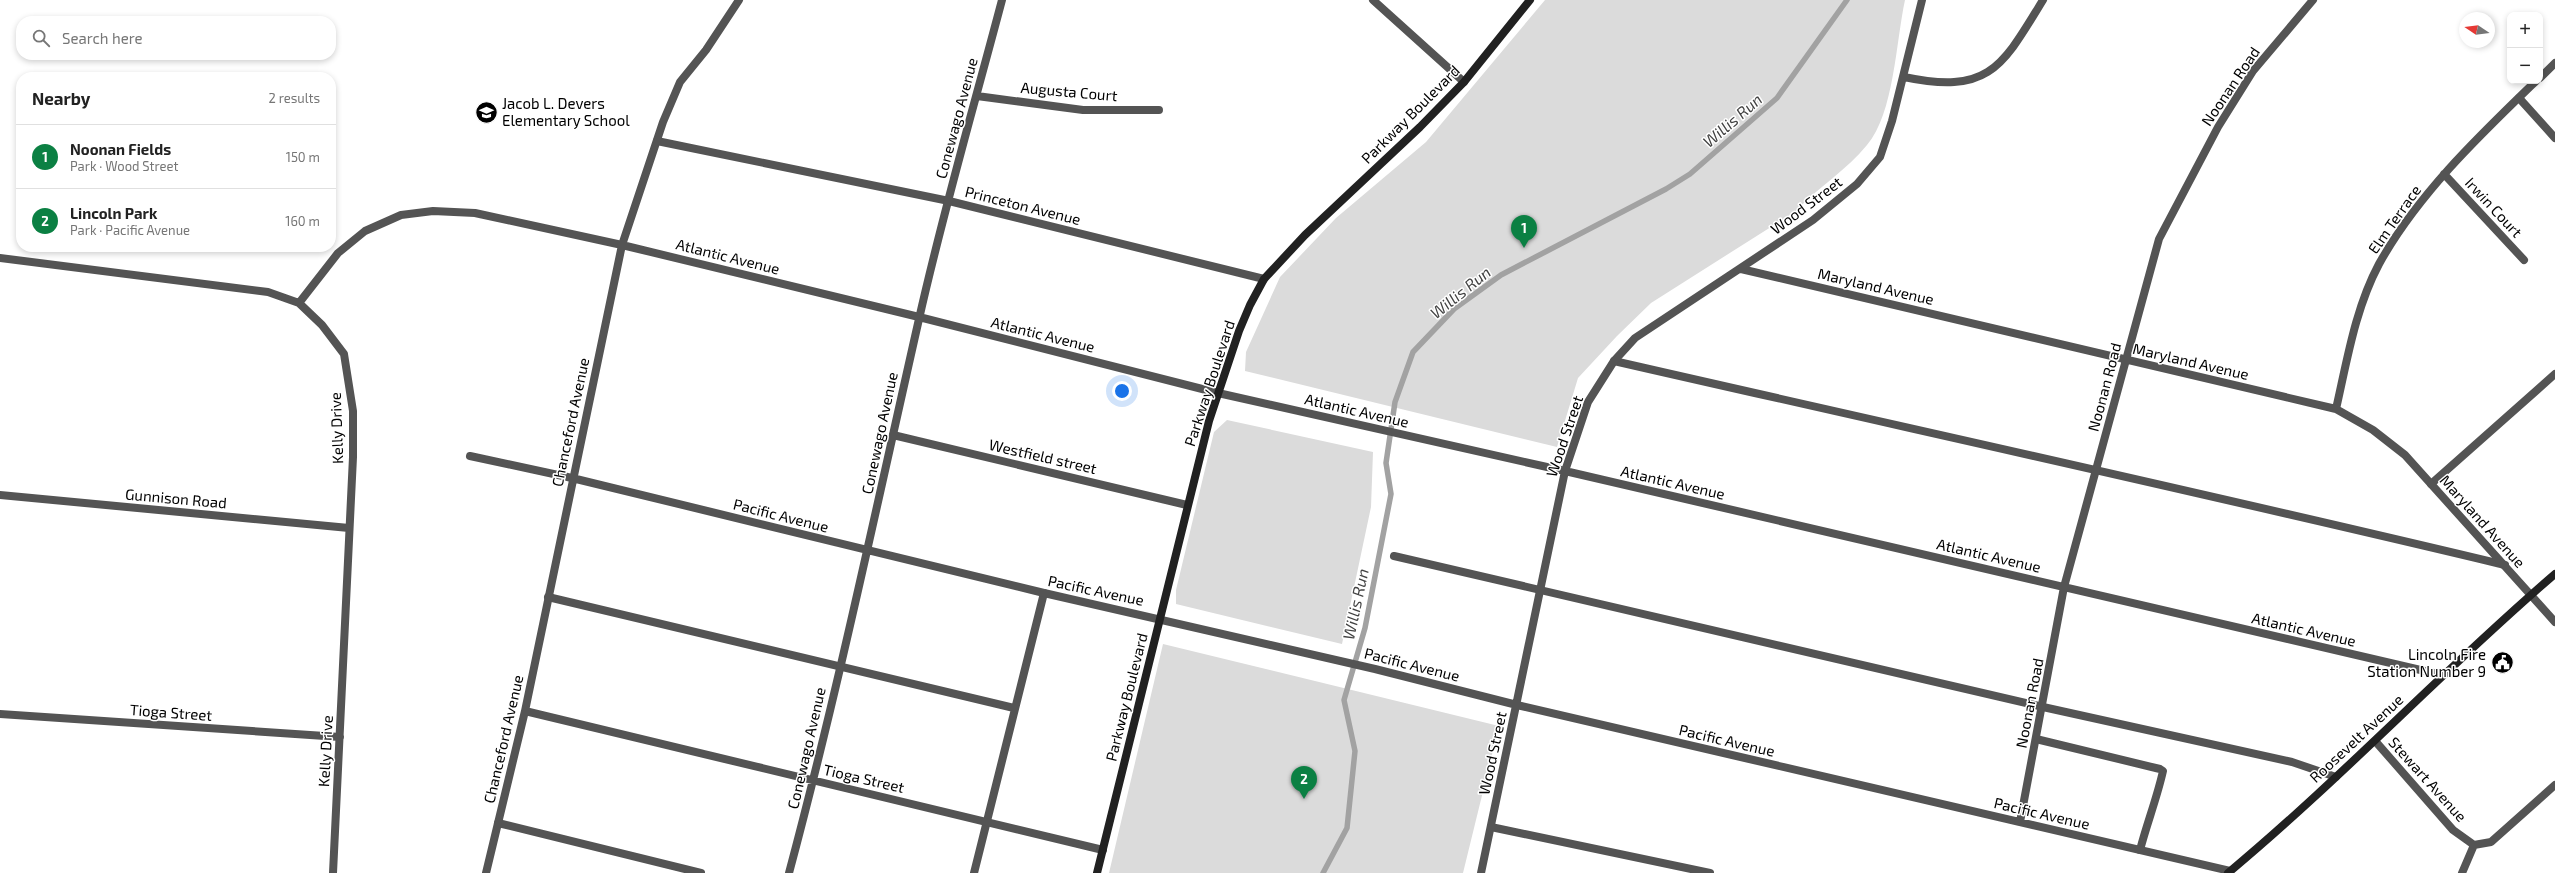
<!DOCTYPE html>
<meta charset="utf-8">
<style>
:root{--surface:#fff;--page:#f2f2f2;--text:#222;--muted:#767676;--line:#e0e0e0;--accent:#0b8043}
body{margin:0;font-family:"Exo 2",sans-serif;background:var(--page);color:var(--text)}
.controls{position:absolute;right:12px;top:12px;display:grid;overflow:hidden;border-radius:8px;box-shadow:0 2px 6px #0003}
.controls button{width:36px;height:36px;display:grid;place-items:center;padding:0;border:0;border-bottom:1px solid var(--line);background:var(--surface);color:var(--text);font:20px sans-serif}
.compass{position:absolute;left:2459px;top:12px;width:36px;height:36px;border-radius:50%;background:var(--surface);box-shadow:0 2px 6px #0003;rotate:283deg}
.you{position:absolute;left:1122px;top:391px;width:14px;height:14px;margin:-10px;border:3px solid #fff;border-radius:50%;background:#1a73e8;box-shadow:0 0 0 6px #1a73e833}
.badge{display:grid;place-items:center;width:26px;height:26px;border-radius:50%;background:var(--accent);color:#fff;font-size:13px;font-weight:700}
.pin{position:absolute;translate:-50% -33px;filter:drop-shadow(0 1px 2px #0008)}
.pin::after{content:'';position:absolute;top:21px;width:14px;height:12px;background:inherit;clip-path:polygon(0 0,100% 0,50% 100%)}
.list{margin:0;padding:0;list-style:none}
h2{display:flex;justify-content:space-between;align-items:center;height:52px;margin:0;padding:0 16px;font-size:17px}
h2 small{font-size:13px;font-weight:400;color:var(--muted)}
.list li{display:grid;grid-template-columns:26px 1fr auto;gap:12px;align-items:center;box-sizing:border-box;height:64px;padding:0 16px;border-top:1px solid var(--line)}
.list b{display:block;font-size:15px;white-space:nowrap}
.list p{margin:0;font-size:13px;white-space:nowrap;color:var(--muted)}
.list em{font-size:13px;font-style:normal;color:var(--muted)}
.icon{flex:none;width:22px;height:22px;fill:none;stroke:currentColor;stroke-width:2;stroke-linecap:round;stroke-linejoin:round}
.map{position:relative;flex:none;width:2555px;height:873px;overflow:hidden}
.search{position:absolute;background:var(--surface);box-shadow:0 2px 6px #0003;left:16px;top:16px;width:320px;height:44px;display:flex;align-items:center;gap:10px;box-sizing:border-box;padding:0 14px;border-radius:16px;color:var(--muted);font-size:15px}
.panel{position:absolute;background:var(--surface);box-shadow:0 2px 6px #0003;left:16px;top:72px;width:320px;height:180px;border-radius:16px}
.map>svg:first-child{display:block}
.green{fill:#dbdbdb}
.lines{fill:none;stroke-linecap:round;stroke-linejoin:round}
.stream{stroke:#a2a2a2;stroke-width:5.5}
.lane{stroke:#545454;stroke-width:8}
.street{stroke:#545454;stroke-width:8}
.secondary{stroke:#212121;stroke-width:8}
.labels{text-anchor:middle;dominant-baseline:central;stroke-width:3;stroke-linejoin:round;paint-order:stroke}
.street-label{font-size:15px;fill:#000;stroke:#fff}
.poi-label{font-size:15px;fill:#000;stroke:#fff;text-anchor:start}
.water-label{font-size:16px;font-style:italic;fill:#434343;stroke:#fff}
</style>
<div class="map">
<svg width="2555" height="873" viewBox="0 0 2555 873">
<rect width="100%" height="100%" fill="#fff"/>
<path class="green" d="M1545 0H1905C1896 41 1894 114 1867 145 1847 170 1818 187 1796 211L1651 303 1617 336 1578 378 1557 447 1245 371 1246 352 1280 277 1336 218 1426 142Z
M1227 420 1373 452 1371 507 1342 644 1176 604V590L1214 432Z
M1163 644 1499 726 1463 873H1109Z"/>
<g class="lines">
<path class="stream" d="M1323 873 1347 828 1355 751 1344 700 1365 628 1391 494 1386 463 1395 402 1413 352 1454 309 1501 275 1666 189 1690 174 1777 98 1847 0"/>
<path class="lane" d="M2519 98 2555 138
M657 141 949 201 1264 279
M1614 361C1911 429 2209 494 2505 565
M893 435 1187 505
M2431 484 2555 374
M1394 556 2043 707 2292 762 2336 777
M548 597 1014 708
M2036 739 2160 769 2163 771C2157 798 2147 823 2140 850
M2376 742 2453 830 2474 845 2491 842 2555 785
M498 823 701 873
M1491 827 1710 873
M974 873 1044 593
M2462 873 2474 845"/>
<path class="street" d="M1373 0 1464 82
M1904 77C1989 95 2002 67 2043 0
M2540 78 2555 63
M977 96 1083 110H1159
M2444 174 2524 260
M0 258 268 292 299 303 322 325 344 354 353 411V457L333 873
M1741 269 2336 409 2373 430 2405 455 2555 622
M299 303 338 253 365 231 401 215 433 211 475 213 622 245 919 317 1218 393 1565 471 2442 675
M2336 409C2347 361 2355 309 2379 264 2418 194 2479 136 2536 81
M470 456 572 478 1044 593 1375 669 1517 705 2230 871
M0 495 349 528
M525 711 1103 850
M0 714 340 737
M2020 822 2064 587 2159 239 2218 127 2253 71 2313 0
M486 873 525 711 622 245 663 122 680 82 706 50 739 0
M789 873C838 690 877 504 919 319 943 212 974 106 1002 0
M1481 873 1565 471 1588 402 1614 361 1635 338 1813 220 1857 184 1880 157 1892 121 1922 0"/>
<path class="secondary" d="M1097 873 1209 421 1239 331 1250 305 1264 279 1305 235 1420 127 1464 82 1530 0
M2228 873C2342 778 2443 670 2555 574"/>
</g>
<defs>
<symbol id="school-disc" viewBox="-11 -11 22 22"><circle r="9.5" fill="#000" stroke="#fff"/><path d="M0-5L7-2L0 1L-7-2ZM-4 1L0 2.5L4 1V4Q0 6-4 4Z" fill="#fff"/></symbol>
<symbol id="civic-disc" viewBox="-11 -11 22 22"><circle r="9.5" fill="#000" stroke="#fff"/><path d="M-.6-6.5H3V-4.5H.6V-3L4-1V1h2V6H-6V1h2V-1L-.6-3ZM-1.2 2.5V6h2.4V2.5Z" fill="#fff"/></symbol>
</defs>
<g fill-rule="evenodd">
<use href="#school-disc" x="474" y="100" width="25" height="25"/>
<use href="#civic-disc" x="2490" y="650" width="25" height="25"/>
</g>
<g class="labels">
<g class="street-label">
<text transform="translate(2230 86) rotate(-56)">Noonan Road</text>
<text transform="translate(1069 91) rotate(5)">Augusta Court</text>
<text transform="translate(1410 114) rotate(-45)">Parkway Boulevard</text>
<text transform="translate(956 118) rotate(-75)">Conewago Avenue</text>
<text transform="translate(1023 205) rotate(14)">Princeton Avenue</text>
<text transform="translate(1806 205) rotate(-37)">Wood Street</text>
<text transform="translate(2494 207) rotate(47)">Irwin Court</text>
<text transform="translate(2394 219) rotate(-55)">Elm Terrace</text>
<text transform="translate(728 256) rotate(14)">Atlantic Avenue</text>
<text transform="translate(1876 286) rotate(13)">Maryland Avenue</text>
<text transform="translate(1043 334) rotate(14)">Atlantic Avenue</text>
<text transform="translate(2191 361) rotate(13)">Maryland Avenue</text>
<text transform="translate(1209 383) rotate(-72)">Parkway Boulevard</text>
<text transform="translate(2104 387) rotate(-75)">Noonan Road</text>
<text transform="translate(1357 410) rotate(13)">Atlantic Avenue</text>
<text transform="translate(570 422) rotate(-78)">Chanceford Avenue</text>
<text transform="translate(336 428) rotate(-92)">Kelly Drive</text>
<text transform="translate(879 433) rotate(-78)">Conewago Avenue</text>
<text transform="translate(1564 436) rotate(-71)">Wood Street</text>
<text transform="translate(1043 456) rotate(13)">Westfield street</text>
<text transform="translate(1673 482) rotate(13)">Atlantic Avenue</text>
<text transform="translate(176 498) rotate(5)">Gunnison Road</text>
<text transform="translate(781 515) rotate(14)">Pacific Avenue</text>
<text transform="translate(2483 521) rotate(48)">Maryland Avenue</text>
<text transform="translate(1989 555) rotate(13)">Atlantic Avenue</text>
<text transform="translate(1096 590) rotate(12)">Pacific Avenue</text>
<text transform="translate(2304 629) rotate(13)">Atlantic Avenue</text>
<text transform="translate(1412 664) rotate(14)">Pacific Avenue</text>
<text transform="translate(1126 697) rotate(-76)">Parkway Boulevard</text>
<text transform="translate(2029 703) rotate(-79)">Noonan Road</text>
<text transform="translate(171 712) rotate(4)">Tioga Street</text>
<text transform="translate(2356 738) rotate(-43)">Roosevelt Avenue</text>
<text transform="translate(503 739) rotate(-77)">Chanceford Avenue</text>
<text transform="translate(1727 740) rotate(13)">Pacific Avenue</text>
<text transform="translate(806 748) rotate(-77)">Conewago Avenue</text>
<text transform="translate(325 751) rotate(-87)">Kelly Drive</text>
<text transform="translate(1492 753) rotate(-78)">Wood Street</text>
<text transform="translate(864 778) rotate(13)">Tioga Street</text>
<text transform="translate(2428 779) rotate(48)">Stewart Avenue</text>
<text transform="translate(2042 813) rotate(13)">Pacific Avenue</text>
</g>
<g class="poi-label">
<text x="502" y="103">Jacob L. Devers<tspan x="502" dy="17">Elementary School</tspan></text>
<text x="2486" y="654" text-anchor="end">Lincoln Fire<tspan x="2486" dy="17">Station Number 9</tspan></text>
</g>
<g class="water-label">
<text transform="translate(1732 120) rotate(-41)">Willis Run</text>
<text transform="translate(1460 292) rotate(-39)">Willis Run</text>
<text transform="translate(1355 604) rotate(-78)">Willis Run</text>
</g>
</g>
</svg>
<div class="controls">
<button>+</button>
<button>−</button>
</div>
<svg class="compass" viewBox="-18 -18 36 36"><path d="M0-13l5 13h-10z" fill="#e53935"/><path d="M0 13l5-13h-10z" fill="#767676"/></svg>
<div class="you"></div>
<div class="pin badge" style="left:1524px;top:248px">1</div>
<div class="pin badge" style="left:1304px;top:799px">2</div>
<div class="search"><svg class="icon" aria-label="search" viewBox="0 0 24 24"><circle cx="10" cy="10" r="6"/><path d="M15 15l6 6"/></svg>Search here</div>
<section class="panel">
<h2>Nearby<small>2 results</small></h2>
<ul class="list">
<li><span class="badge">1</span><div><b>Noonan Fields</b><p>Park · Wood Street</p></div><em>150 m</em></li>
<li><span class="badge">2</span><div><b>Lincoln Park</b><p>Park · Pacific Avenue</p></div><em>160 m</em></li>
</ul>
</section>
</div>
